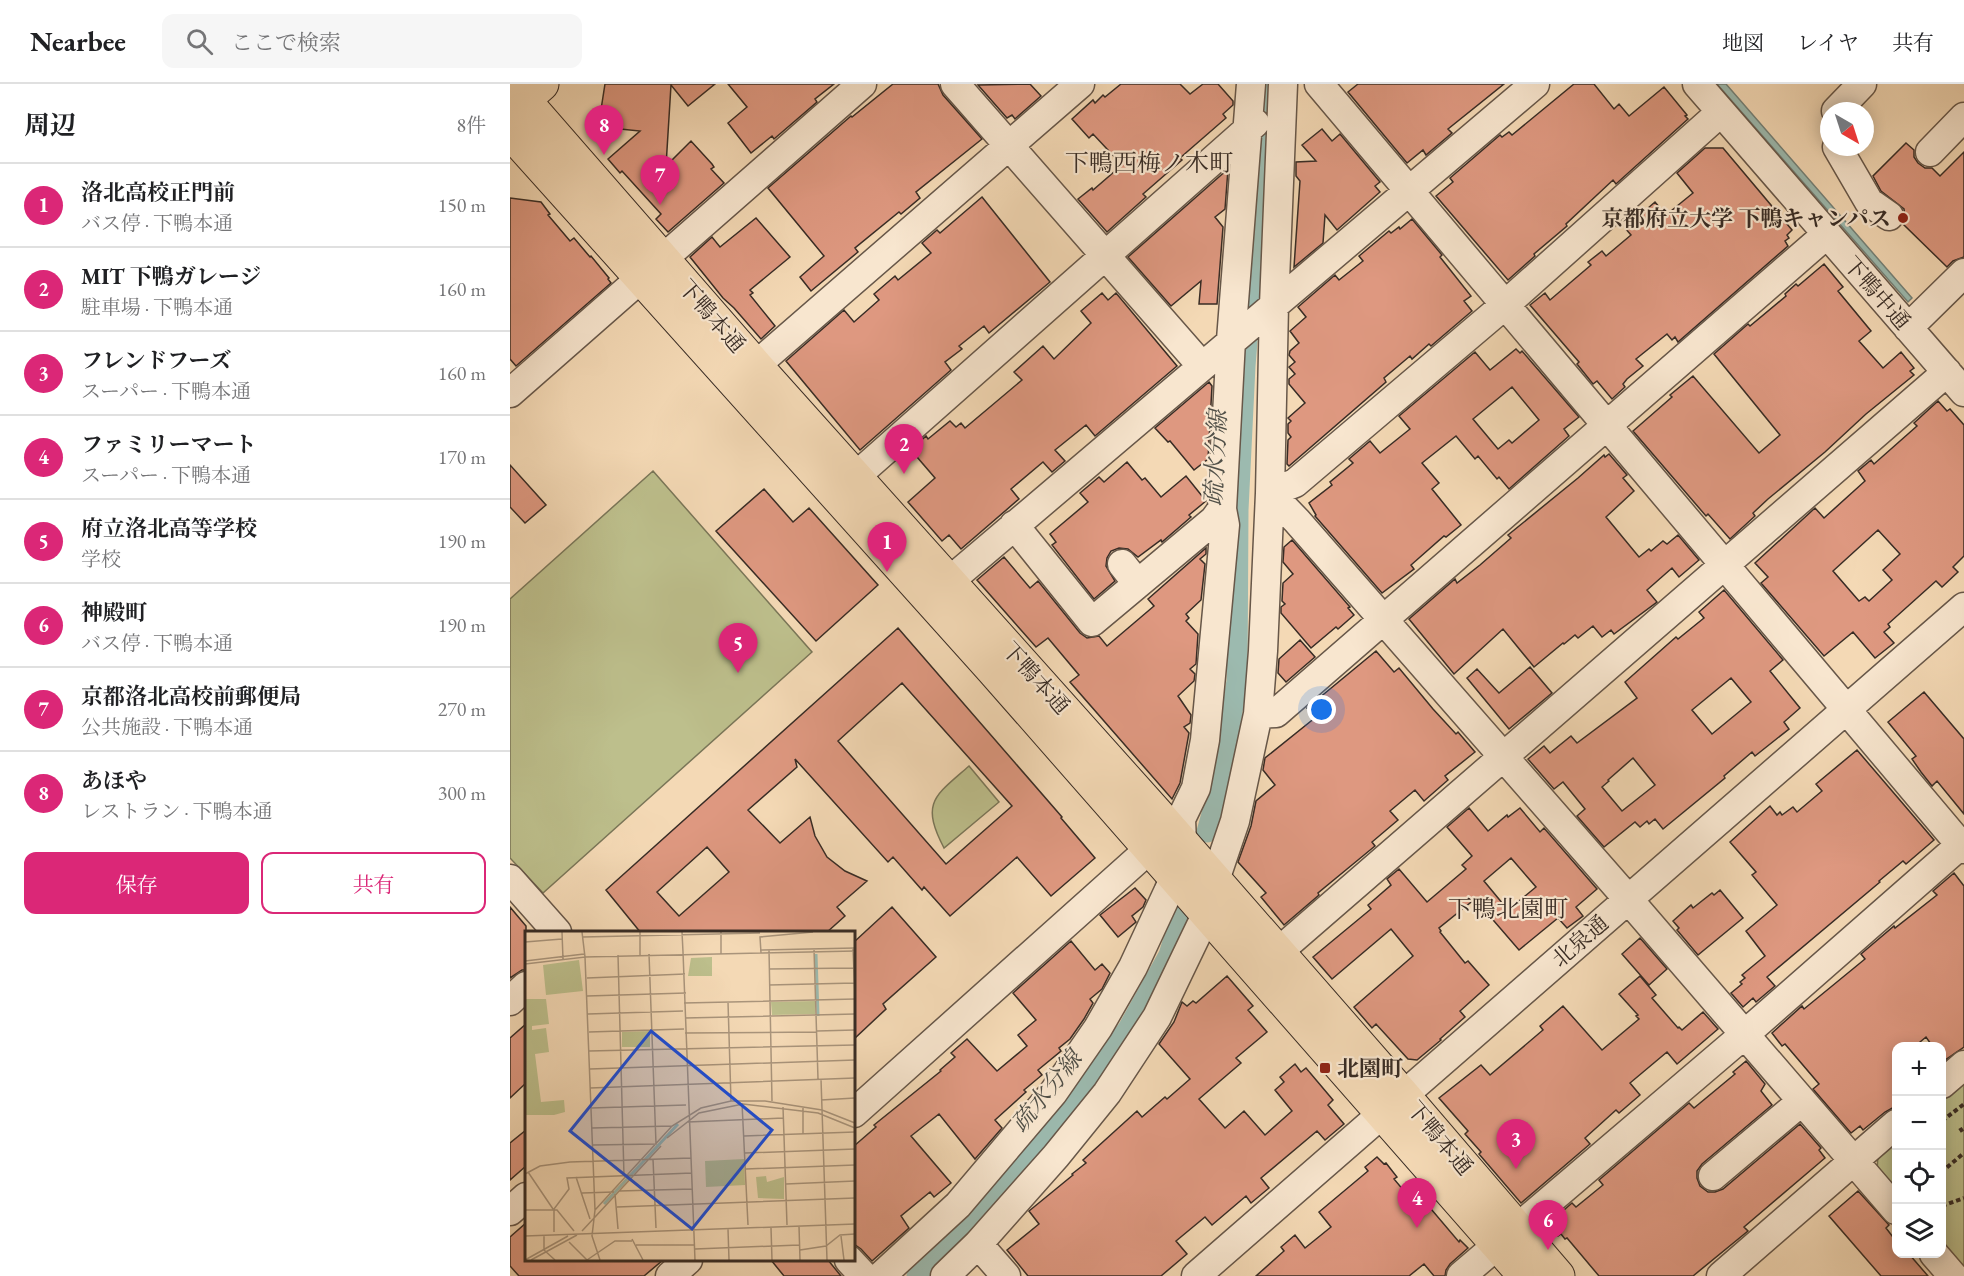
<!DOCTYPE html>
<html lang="ja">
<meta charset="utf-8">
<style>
:root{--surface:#fff;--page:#f6f6f6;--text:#202124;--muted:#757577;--line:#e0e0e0;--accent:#db2777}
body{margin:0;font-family:"EB Garamond","Noto Serif JP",serif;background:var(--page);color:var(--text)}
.controls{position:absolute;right:18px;bottom:18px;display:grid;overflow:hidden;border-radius:12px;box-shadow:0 3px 15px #0003}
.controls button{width:54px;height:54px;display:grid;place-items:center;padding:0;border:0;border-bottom:2px solid var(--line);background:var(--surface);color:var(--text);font:30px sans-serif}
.compass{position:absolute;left:1310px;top:18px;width:54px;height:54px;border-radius:50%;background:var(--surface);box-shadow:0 3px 15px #0003;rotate:141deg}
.you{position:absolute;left:812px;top:626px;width:21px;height:21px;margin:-15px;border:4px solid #fff;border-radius:50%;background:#1a73e8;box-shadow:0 0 0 9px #1a73e833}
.badge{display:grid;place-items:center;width:39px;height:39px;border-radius:50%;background:var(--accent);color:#fff;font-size:20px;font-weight:700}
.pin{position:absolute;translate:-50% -50px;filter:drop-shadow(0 2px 3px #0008)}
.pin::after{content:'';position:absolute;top:32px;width:21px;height:18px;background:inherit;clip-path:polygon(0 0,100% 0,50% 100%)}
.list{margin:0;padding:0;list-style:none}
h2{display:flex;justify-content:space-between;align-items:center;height:78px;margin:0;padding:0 24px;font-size:26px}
h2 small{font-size:20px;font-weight:400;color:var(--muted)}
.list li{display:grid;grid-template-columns:39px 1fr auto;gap:18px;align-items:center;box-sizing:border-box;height:84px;padding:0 24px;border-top:2px solid var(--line)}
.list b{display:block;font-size:22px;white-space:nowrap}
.list p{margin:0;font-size:20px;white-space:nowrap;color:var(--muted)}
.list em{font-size:20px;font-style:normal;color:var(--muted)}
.actions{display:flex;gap:12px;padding:18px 24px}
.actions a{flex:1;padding:14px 0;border:2px solid var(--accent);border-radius:12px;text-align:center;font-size:21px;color:var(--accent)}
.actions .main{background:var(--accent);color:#fff}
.icon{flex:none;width:33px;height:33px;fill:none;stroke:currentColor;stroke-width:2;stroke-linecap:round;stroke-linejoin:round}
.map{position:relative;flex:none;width:1454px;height:1192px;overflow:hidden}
header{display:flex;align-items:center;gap:36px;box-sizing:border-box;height:84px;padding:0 30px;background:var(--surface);border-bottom:2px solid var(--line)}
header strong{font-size:28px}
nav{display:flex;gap:33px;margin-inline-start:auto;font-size:21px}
.search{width:420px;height:54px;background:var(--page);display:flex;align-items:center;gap:15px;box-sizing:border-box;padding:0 21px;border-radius:12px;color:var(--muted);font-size:22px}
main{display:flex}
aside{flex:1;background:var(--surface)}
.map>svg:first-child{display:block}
.green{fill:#bdbf8c;stroke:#7a7658;stroke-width:1.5}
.water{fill:#9cbaaf;stroke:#748178;stroke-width:1.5}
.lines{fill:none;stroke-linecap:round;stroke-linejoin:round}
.canal{stroke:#9cbaaf;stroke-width:21}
.building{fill:#de9880;stroke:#382c25;stroke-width:1.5;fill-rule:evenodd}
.minor-casing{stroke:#675749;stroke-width:31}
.major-casing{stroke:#382c25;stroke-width:35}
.highway-casing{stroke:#382c25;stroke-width:35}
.path{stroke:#382c25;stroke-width:4;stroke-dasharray:4.5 3;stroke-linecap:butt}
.minor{stroke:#f8e6cf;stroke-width:28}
.major{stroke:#f4d9b5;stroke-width:33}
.highway{stroke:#f4d9b5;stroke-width:33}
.poi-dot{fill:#8f2418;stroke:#f8e6cf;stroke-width:2}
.labels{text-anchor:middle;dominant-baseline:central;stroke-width:4.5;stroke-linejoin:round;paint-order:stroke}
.poi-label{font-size:22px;font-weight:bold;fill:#382c25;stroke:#f8e6cf;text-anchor:end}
.street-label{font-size:22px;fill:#382c25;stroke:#f8e6cf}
.neighbourhood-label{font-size:24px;fill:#382c25;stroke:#f8e6cf}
.water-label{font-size:24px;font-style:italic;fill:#515048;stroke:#f8e6cf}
.inset-river{fill:none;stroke:#9cbaaf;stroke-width:3}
.inset-road{fill:none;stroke:#a9947b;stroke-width:1.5}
.view{fill:#1d4ed8;fill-opacity:0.15;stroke:#1d4ed8;stroke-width:3}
.inset-edge{fill:none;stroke:#382c25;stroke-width:3}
</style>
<header>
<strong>Nearbee</strong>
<div class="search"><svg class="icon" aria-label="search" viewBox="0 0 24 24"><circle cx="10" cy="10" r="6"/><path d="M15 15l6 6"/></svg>ここで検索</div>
<nav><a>地図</a><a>レイヤ</a><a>共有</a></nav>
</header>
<main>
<aside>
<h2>周辺<small>8件</small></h2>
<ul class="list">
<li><span class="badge">1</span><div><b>洛北高校正門前</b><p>バス停 · 下鴨本通</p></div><em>150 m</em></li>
<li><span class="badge">2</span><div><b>MIT 下鴨ガレージ</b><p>駐車場 · 下鴨本通</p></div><em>160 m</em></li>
<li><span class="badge">3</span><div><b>フレンドフーズ</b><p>スーパー · 下鴨本通</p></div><em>160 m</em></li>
<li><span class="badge">4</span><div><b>ファミリーマート</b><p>スーパー · 下鴨本通</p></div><em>170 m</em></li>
<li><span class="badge">5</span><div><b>府立洛北高等学校</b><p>学校</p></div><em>190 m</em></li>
<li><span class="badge">6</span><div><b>神殿町</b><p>バス停 · 下鴨本通</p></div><em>190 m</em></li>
<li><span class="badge">7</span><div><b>京都洛北高校前郵便局</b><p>公共施設 · 下鴨本通</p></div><em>270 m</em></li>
<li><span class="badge">8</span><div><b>あほや</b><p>レストラン · 下鴨本通</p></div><em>300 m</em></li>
</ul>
<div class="actions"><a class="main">保存</a><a>共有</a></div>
</aside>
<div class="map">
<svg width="1454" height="1192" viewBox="0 0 1454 1192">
<rect width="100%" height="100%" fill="#f4d9b5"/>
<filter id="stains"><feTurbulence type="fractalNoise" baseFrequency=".00333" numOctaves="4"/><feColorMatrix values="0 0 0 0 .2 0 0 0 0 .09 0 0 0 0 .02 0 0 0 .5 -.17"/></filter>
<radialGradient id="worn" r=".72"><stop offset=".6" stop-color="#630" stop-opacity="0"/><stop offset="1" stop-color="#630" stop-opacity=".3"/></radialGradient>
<path class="green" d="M143 387 302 568 33 809 0 774V515Z
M459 682 489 718 434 764C410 718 425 712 459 682Z
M1454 996V1187L1432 1167V1015Z
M1386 1054V1112L1367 1088 1368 1070Z"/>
<path class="water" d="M1207 0H1216L1402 214 1398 218Z"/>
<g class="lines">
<path class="canal" d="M697 748 710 701 727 597 728 426 735 282 758 0
M407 1192 499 1094 618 945 659 871 671 832"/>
</g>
<path class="building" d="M95 0H205L178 22 161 1 156 82 181 57 202 80 204 83 201 85 214 99 158 148 146 135 151 130 112 87 110 89 98 75 130 47 91 43 92 32H90Z
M218 0H324L305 15 307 18 264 55 262 52 241 69 218 39 237 23Z
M383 0H428L433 11 472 55 406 108 410 114 391 130 389 128 345 164 348 168 301 207 290 193 314 172 258 104 341 32 342 33Z
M520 0 531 12 505 35 502 31 497 34 468 1Z
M611 0H670L680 10 693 0H708L723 17V21L713 30 716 34 670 74 672 76 633 110 636 113 597 148 568 115 582 104 583 106 612 81 583 50 579 54 562 35 583 16 585 19 593 11 595 13Z
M848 0H994L938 45 942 49 916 71 913 66 897 79 838 8Z
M1064 0H1084L1104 25 1109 20 1119 32 1154 3 1177 31 1175 32 1178 35 1106 100 1103 96 1056 140 1057 142 1024 170 1025 172 998 196 926 112 943 98 940 94 990 51 992 53 999 48 1002 51Z
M812 45 822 57 830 50 870 98 865 102 870 108 827 146 815 131 813 159 784 183 790 97 786 92V78L806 77 792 61Z
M1396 59 1404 66V73L1408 79 1415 84H1422L1430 92 1454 68V173L1443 177 1437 183 1393 140 1395 133 1394 125 1371 107 1363 92Z
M1195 64H1213L1282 146 1277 151 1279 154 1275 157 1278 162 1168 258 1165 253 1162 256 1157 250 1126 275 1133 282 1117 295 1113 300 1115 303 1102 315 1087 297 1083 300 1067 280 1069 278 1020 221 1035 209 1040 216 1081 181 1078 178 1092 167 1096 172 1121 151 1115 144 1145 118 1156 131 1183 109 1167 89Z
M718 85 715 125 705 133 713 143 707 220H689L691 197 661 222 618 173Z
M472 113 540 198 479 249 474 242 449 262 452 265 435 278 441 286 350 366 276 277 334 226 344 238 369 216 364 210 385 192 388 196 421 169 412 159 427 146 430 149Z
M0 114 31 118 40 130 38 131 60 157 64 154 80 173 81 172 99 194 98 195 101 199 6 282 0 275Z
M246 134 280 173 240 206 243 209 240 211 265 242 251 255 224 224 213 214 180 173 202 153 210 163Z
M902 135 932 171 930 173 961 212 954 217 962 227 921 262 919 260 902 275 900 272 874 294 876 298 779 382 777 380 778 356 781 353 778 349V340L781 337 778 334 795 319 779 300V295L785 290 779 283 785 278 779 271 780 267 789 259 780 247 796 233 788 223 825 191 829 196 853 177 849 172 879 147 881 149 889 143 890 145Z
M1314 180 1333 203 1328 207 1361 247 1349 257 1373 284 1391 268 1404 284 1400 287 1404 291 1356 330 1315 368 1258 415 1243 429 1245 432 1220 455 1198 430 1196 432 1123 347 1162 313 1160 311 1183 292 1249 369 1270 351 1204 270 1238 240 1240 242 1276 212 1275 210 1286 200 1288 202Z
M592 209 598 216 606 209 667 282 585 352 576 341 545 366 555 377 542 388 533 378 501 405 509 415 451 465 439 451 432 457 398 418 425 394 401 366 416 352 418 355 440 337 446 343 451 339 455 344 512 296 504 288 533 262 544 275 581 239 571 227Z
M1006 265 1010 269 1012 267 1069 333 1054 345 1059 352 999 405 989 393 987 395 968 372 965 375 946 352 912 379 929 399 922 405 951 441 936 453 934 452 901 481 904 485 872 509 805 432 806 431 799 419 822 401 820 398 843 379 839 375 860 357 870 369 900 345 889 332 965 268 980 286ZM1002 303 1029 336 1002 359 999 356 988 365 963 335Z
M699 298 702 302 698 375 684 386 660 357 658 358 645 344Z
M1428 317 1437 327 1440 325 1454 341V472L1443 483 1448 488 1432 503 1426 497 1378 540 1380 543 1374 548 1384 559 1365 574 1343 548 1314 572 1251 499 1258 493 1245 479 1305 424 1314 434 1355 397 1348 387 1361 376 1364 380 1407 342 1404 339ZM1368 446 1390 470 1373 486 1382 496 1359 517 1355 513 1349 517 1323 487Z
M1099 370 1117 391 1113 394 1124 407 1096 433 1129 473 1139 465 1141 467 1153 457 1157 460 1168 451 1189 476 1169 493 1162 484 1137 506 1147 518 1104 550 1101 546 1092 553 1083 542 1068 554 1065 551 1054 560 1053 559 1024 583 993 545 944 590 899 535 945 495 947 499 970 481 1001 454 998 451 1068 394 1094 371 1095 373Z
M617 378 632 396 635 394 651 413 676 392 696 417 679 431 681 433 652 458 651 456 628 473 618 465 609 464 601 467 597 474 596 482 605 497 584 515 542 461 546 458 540 450 578 418 570 409 589 393 594 398Z
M0 381 36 421 15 439 0 423Z
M254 405 283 438 299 424 368 501 306 557 206 447Z
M782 456 840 523 838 524 844 531 828 545 826 543 801 564 771 529V523L775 520 772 517 773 499 783 490 773 478 774 463Z
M696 464V470L690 475 695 480 691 516 676 530 679 534 676 537 688 550 686 580 680 585 685 590 684 597 668 612 681 631 680 639 674 643 679 649 670 699 662 715 560 598 569 591 538 554 526 563 467 496 494 473 520 504 528 497 570 549 577 554 589 552 597 562 644 522 638 515Z
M1214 506 1273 576 1260 587 1290 624 1274 638 1279 645 1245 672 1242 668 1214 692 1215 694 1153 745 1145 735 1139 740 1137 737 1130 743 1125 738 1094 763 1067 732 1075 725 1053 698 1044 705 1018 675 1034 662 1040 669 1061 652 1067 659 1127 614 1115 598 1166 553 1168 555 1194 534 1189 528ZM1221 594 1241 618 1202 650 1182 626ZM1123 674 1145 701 1112 727 1092 703 1099 697 1098 696Z
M388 544 552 733 551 734 585 774 541 812 507 773 440 832 414 803 412 806 383 773 378 778 285 675 287 683 238 726 270 759 300 733 305 752 317 773 335 787 357 797 327 823 335 832 316 849H131L96 806ZM392 599 502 722 436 780 328 657ZM197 763 219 788 169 832 147 808Z
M790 556 805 573 776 598 768 589 769 575Z
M866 567 884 588 889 584 923 625 946 650 948 648 965 668 935 692 938 696 914 717 905 706 880 727 888 736 862 758 865 762 808 809 809 811 774 841 751 813 756 809 728 778 741 742 746 717 765 701 753 686 755 674 806 633 797 624Z
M1020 583 1042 609 999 645 957 594 967 585 989 609Z
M1414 608 1454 655V730L1427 697 1422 702 1411 688 1402 675 1406 672 1378 638Z
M1347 666 1424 756 1396 780 1393 777 1369 797 1370 798 1257 893 1265 902 1246 918 1243 914 1233 923 1221 909 1232 900 1230 898 1235 894 1232 891 1255 872 1236 847 1267 821 1242 791 1246 788 1220 758 1260 722 1267 731 1270 728 1272 731 1283 723 1287 728 1312 707 1306 700Z
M959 724 978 747 997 731 998 733 1010 724 1030 748 1034 744 1087 805 1066 823 1073 832 1057 844 1048 834 1009 866 965 815 929 844 931 847 930 848 955 879 958 877 979 901 950 927 955 933 930 955 931 956 907 976 898 975 866 940 862 944 844 923 903 872 881 845 822 895 803 873 861 825 858 821 881 801 877 795 889 785 917 818 956 785 952 781 962 772 937 743ZM1001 774 1026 803 998 826 974 797Z
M1444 789 1454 802V963L1435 976 1431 972V963H1423L1416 953 1404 963H1386V1022L1375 1028 1353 1046 1350 1042 1341 1049 1303 1005 1309 1000 1275 960 1272 962 1262 949 1292 922 1294 925 1355 875 1351 870 1384 842 1385 844 1427 811 1423 807Z
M625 804 636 816 633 823 622 832 626 838 608 853 590 831Z
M1210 806 1233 834 1188 871 1167 846 1169 844 1163 837 1181 821 1183 824 1202 809 1204 811Z
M0 823 16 842V886H12L0 894Z
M382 823 426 873 373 920 376 925 344 955V858Z
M1130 854 1157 885 1139 901 1112 870Z
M561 857 585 886 592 880 600 889 592 905 580 915 583 919 574 935 560 955 549 964 551 967 528 986 532 991 514 1006 516 1008 485 1036 492 1044 465 1075 429 1030 401 1052 441 1099 424 1113 420 1108 391 1132 399 1144 362 1177 351 1165 344 1160V1062L366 1043 364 1041 431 987 430 986 445 973 441 969 457 955 487 987 517 962 508 951 526 936 503 909Z
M717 892 743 922 738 926 757 948 726 974 731 979 689 1015 715 1044 734 1027 755 1051 782 1027 765 1006 774 998 770 993 785 980 791 988 796 984 823 1016 818 1021 834 1040 815 1056 807 1047 751 1094 759 1104 741 1119 736 1112 702 1141 695 1133 666 1157 677 1170 651 1192H518L497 1166 529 1140 519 1127 563 1091 562 1090 576 1079 573 1076 627 1027 632 1033 655 1013 657 1015 680 995 649 960 664 938 672 918 677 922 683 917 686 919Z
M1130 892 1146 911 1142 914 1168 944 1169 943 1172 946 1193 928 1208 945 1167 980 1157 968 1120 999 1130 1011 1109 1029 1106 1026 1075 1054 1080 1060 1011 1119 969 1070 971 1068 955 1050 958 1047 929 1014 971 981 980 991 1033 946 1030 942 1053 922 1092 966 1129 935 1126 932 1128 931 1109 910Z
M16 940V999L0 1014V954Z
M1236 977 1255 1000 1251 1007 1262 1021 1192 1080 1187 1087V1094L1190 1102 1198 1108H1205L1213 1105 1290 1040 1311 1064 1309 1066 1315 1074 1234 1143 1238 1147 1183 1192H1089L1057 1154 1055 1155 1051 1150 1048 1152 1038 1140 1062 1119 1066 1123 1093 1101 1089 1096 1179 1019 1184 1024 1225 990 1223 988Z
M16 1046V1082L0 1096V1059Z
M867 1073 874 1080 876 1079 887 1093 884 1095 909 1125 916 1119 949 1158 950 1156 958 1164 940 1180 936 1186 935 1192H924L914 1180 899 1192H746L774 1167 771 1163 785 1151 795 1164 821 1143 809 1128 858 1087 855 1083Z
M1348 1107 1379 1141 1376 1144 1386 1157V1170H1399L1418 1192H1371L1319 1132Z
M16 1139V1176H153L134 1192H9L0 1182V1153Z
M261 1176H318L331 1192H274Z"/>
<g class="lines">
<defs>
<path id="minor" d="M445 0 691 281
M809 0 1454 765
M1187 0 1454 308
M1326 27 1352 0
M1211 28 996 220 785 399 760 409 787 437 1118 815 1386 1126
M1327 63 1359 118 1379 132
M1420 68 1454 33
M1398 244 1454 189
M230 295 570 0
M0 309 352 0
M328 408 745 39
M504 441 582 538 704 436 712 425
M612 480 627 499
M423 511 1025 0
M748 630 766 629 1317 150
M0 795 47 848
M768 868 1437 288
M0 917 16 902
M1432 1000 1454 981
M344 1029 655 751
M1203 1092 1292 1017
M0 1127 16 1113
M468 1160 496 1192
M1424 1170 1443 1192
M339 1176 354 1192
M160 1192 178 1176
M371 1192 448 1121 543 1009 588 944 623 883 658 808 665 792 672 759 671 735 686 704 695 656 715 441 712 425 721 256 741 0
M435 1192 468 1160 546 1072 597 1009 647 933 697 829 705 796 725 737 748 630 753 567 760 409 764 221 773 0
M686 1192 1454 523
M951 1192 1235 950 1454 758
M1211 1192 1386 1040"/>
<path id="major" d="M0 0 246 282 649 732 893 1011 1048 1192
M0 48 482 585 1015 1192"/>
<path id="highway" d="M0 28 32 0"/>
</defs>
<use href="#minor" class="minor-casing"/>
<use href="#major" class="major-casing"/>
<use href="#highway" class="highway-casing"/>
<path class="path" d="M1432 1037 1454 1020
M1450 1044 1454 1050
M1432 1081 1435 1085 1454 1069
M1432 1122 1454 1114"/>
<use href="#minor" class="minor"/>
<use href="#major" class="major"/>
<use href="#highway" class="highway"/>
</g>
<g class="poi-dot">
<circle cx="1393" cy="134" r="6"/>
<rect x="809" y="978" width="12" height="12" rx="3"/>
</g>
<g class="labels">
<g class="poi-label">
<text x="1381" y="134">京都府立大学 下鴨キャンパス</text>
<text x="827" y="984" text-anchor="start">北園町</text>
</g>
<g class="street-label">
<text transform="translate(1367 209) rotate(49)">下鴨中通</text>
<text transform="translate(202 232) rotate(49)">下鴨本通</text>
<text transform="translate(526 594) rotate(48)">下鴨本通</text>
<text transform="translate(1070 857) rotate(-41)">北泉通</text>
<text transform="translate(930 1054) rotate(50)">下鴨本通</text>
</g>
<g class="neighbourhood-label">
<text x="639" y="78">下鴨西梅ノ木町</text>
<text x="998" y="824">下鴨北園町</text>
</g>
<g class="water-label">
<text transform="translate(705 374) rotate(-87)">疏水分線</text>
<text transform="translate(536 1007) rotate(-51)">疏水分線</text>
</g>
</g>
<g transform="translate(15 847)">
<rect width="330" height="330" fill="#f4d9b5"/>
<path d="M187 26V45H163L166 27ZM54 29 58 60 21 64 18 34ZM0 68H21L24 93 7 95V99L21 97 24 121 10 123 16 171 39 169 40 181 29 184H0ZM290 70V83L247 84 246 71ZM125 100V116H97V101ZM219 228 220 254 181 256 180 230ZM241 245 242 251 259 246V268L233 267 231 246Z" fill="#bdbf8c"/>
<path class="inset-river" d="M291 23 293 85M79 273 153 193"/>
<path class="inset-road" d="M37 1 38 28M57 1 60 26 236 22M115 1V24M157 1 158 21M196 1V23M58 6 235 2M0 11 37 8M289 18 293 148M328 18 330 64M235 19 330 17M244 19 247 170M158 21 170 329M236 22 330 20M236 22 235 6 288 1M93 24 99 245M0 30 59 23M0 33 60 26 70 279 67 305 75 329M244 38 329 37M62 47 160 43M244 54 330 52M62 65 161 62M203 71 206 170M159 72 330 68M63 83 158 80M160 87 330 83M292 100 330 99M64 101 159 98M160 102 292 101M64 120 330 114M65 138 330 129M296 148 302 329M65 157 330 147M296 169 330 167M217 172 223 294M258 176 262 294M66 177 161 174M278 177V203M163 191 258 187M67 197 147 195M219 205 330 201M142 207 174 182 218 173 293 182 330 197M68 214 131 213 124 23M220 222 330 218M128 228 131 297M221 238 330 234M3 241 28 278M0 243 15 235 45 231 166 227M51 246 65 288M261 253 330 250M94 260 167 258M57 262 89 261M90 263 93 298M92 276 330 267M0 279H32L49 300M70 279 147 195 176 177 206 170H240L297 179 330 192M274 295 275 329M246 297 247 329M203 298 204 329M57 300 136 215M29 301V278L44 258 42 247 167 242M0 305 330 293M19 305V319L30 329M316 305 319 329M107 308 118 329M44 311 62 329M111 314H169M170 318 274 314M275 319 301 315 315 304 330 303M0 329 43 305M6 329 52 304M62 329 90 310H107"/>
<path class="view" d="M126 100 247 199 167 298 45 200Z"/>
<rect width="330" height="330" class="inset-edge"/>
</g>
<rect width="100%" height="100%" filter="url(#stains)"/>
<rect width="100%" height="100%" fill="url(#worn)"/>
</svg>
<div class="controls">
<button>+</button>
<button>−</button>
<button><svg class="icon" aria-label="locate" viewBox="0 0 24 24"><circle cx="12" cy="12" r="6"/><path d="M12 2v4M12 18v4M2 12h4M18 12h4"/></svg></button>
<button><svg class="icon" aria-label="layers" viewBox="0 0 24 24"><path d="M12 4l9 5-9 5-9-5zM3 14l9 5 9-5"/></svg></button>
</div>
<svg class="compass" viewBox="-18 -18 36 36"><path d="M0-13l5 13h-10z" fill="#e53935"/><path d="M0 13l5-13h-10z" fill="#757577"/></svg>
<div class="you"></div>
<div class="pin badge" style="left:377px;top:488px">1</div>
<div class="pin badge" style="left:394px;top:390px">2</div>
<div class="pin badge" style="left:1006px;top:1085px">3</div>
<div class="pin badge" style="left:907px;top:1144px">4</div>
<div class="pin badge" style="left:228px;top:589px">5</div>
<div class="pin badge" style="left:1038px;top:1166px">6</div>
<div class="pin badge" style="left:150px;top:121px">7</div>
<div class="pin badge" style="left:94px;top:71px">8</div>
</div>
</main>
